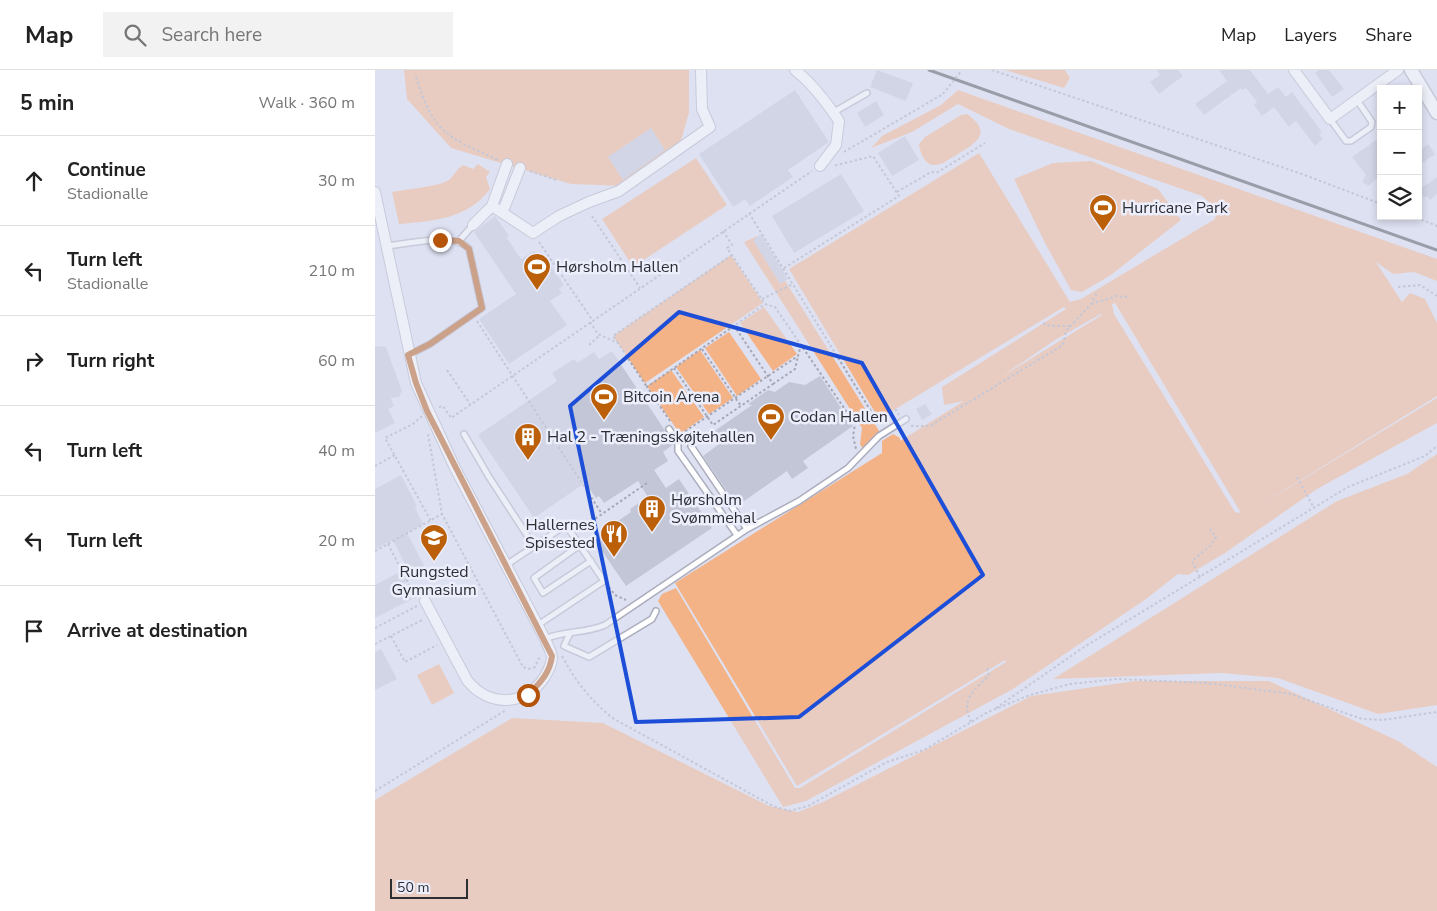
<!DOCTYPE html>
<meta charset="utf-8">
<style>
:root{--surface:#fff;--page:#f2f2f2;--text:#222;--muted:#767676;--line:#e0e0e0}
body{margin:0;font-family:"Nunito Sans",sans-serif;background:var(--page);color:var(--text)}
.controls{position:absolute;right:15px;top:15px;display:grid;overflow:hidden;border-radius:0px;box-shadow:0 2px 8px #0003}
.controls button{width:45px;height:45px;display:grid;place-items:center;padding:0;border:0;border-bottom:1px solid var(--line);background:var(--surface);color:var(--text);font:25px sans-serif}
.scale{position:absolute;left:15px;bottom:12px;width:78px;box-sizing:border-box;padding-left:5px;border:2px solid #2d2e34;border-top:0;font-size:14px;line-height:18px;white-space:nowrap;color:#2d2e34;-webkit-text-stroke:4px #eceefc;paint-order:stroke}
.stop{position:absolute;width:15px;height:15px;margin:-11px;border:4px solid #b45309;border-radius:50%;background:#fff}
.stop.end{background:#b45309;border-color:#fff;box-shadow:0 1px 5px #0008}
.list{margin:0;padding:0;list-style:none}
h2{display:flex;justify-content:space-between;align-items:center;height:65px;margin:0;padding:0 20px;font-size:21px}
h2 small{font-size:16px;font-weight:400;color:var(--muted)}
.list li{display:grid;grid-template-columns:32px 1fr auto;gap:15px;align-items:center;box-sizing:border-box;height:90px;padding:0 20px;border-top:1px solid var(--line)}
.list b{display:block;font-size:19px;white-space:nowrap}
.list p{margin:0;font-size:16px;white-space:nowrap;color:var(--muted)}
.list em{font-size:16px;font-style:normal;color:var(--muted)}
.icon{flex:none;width:28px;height:28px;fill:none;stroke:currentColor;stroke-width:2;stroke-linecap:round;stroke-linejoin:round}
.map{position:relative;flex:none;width:1062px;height:841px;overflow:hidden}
header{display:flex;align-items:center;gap:30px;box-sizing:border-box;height:70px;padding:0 25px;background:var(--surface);border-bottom:1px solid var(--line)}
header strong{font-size:24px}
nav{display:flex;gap:28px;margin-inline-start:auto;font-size:18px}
.search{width:350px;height:45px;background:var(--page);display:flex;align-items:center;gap:12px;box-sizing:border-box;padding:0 18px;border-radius:0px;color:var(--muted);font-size:19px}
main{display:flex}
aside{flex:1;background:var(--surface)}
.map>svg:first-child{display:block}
.green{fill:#f4b287;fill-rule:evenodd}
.building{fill:#c3c6d6}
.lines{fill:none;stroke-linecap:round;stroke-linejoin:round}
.service-casing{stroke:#abadbd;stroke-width:8}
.minor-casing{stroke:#abadbd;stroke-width:12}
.tertiary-casing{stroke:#abadbd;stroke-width:15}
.path{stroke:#a5a7b5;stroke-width:2;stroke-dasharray:2.5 2.5;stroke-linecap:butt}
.service{stroke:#fff;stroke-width:5}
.minor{stroke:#fff;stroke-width:10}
.tertiary{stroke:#fff;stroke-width:12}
.rail{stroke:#47484f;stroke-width:3}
.path-bridge{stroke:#a5a7b5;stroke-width:2;stroke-dasharray:2.5 2.5;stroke-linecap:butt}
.route{stroke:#b45309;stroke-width:6}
.marked{fill:none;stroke:#1d4ed8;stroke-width:4;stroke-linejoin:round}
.labels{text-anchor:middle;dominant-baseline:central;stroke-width:5;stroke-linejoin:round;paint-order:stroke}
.poi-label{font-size:16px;fill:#2d2e34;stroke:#eceefc;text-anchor:start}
</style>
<header>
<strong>Map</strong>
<div class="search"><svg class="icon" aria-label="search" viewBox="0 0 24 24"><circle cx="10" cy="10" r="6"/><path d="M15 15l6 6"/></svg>Search here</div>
<nav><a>Map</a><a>Layers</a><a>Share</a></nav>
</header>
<main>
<aside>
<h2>5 min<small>Walk · 360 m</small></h2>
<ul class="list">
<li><svg class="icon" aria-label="ahead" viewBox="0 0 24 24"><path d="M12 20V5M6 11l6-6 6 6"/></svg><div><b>Continue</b><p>Stadionalle</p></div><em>30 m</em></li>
<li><svg class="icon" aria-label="left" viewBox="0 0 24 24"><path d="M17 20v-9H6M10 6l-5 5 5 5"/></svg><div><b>Turn left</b><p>Stadionalle</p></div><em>210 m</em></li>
<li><svg class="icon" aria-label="right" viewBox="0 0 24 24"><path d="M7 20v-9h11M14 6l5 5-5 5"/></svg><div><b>Turn right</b></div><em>60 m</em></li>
<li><svg class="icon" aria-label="left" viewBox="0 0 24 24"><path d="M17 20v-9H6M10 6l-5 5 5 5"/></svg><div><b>Turn left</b></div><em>40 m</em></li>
<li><svg class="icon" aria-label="left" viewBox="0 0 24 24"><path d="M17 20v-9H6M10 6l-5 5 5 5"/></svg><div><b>Turn left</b></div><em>20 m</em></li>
<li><svg class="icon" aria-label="arrive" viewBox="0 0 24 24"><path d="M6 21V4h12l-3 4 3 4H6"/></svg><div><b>Arrive at destination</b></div></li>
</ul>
</aside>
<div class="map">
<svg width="1062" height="841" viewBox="0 0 1062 841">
<rect width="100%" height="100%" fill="#dee1f2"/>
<path class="green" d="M29 0H314V43L304 77 248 116 196 114 76 78 32 29Z
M630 0H690L695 8 689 18Z
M583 20 1062 189V211L1039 202 1018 204 1001 192 1027 232 1035 223 1050 229 1062 253V326L870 444 1062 328V353L942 419 850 483 813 505 803 504 771 529 638 619 431 731 408 737 283 531 287 524 301 518 420 718H425L631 592 630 590 422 716 300 513 507 383V371L518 364 525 368V371L589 331 569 335 567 317 691 239 689 237 504 349 414 199 604 83 695 232 706 229 840 149 842 139 827 126 634 59 583 34 537 62 496 78 507 66 566 35ZM740 233 866 443 860 442 739 244 737 234ZM726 244 727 245 626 307 680 270Z
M592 44C620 64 599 74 580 86 574 89 566 96 558 95 549 94 545 82 544 74L550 67 586 45Z
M321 88 352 135 258 197 227 149Z
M716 91 783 119 806 150 736 205 707 222 696 220 670 173 639 109 678 93Z
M103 94 115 102 111 107 115 119C93 149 58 151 24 154L17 122C31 119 63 117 74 110 79 106 81 99 88 95L98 99Z
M382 166 506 364 490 382 485 374 487 358 369 172Z
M356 185 388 233 270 313 238 266Z
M389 237 422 284 398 301 365 253Z
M354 262 386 309 362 326 330 278Z
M325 280 358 328 334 344 301 297Z
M296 300 329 347 305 364 272 316Z
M1062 384V635L1003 644 903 608 847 603 678 609 962 431 1032 404Z
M64 594 79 623 57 635 42 605Z
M760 611H894L1023 671 1062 697V841H0V730L137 648 228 653 394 736 423 742 448 732 656 626Z"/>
<path class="building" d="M502 0 538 13 531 31 495 17Z
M782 0H803L808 6 784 24 775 12 785 5Z
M844 0H875L893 24 903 17 911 27 917 22 947 62 944 64 948 69 940 76 921 51 914 57 899 37 887 46 879 35 882 32 871 18 867 20 866 18 829 45 820 34 852 11Z
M944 0H954L969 19 957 27 940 3Z
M420 20 454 72 413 100 418 107 375 136 370 129 358 137 324 84Z
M501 31 509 45 490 57 482 43Z
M276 58 290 80 248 110 233 87Z
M530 66 544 90 517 106 503 83Z
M1001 70 1006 76V104L994 116 987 112 991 105 977 87Z
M1053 74 1060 84 1043 96V82Z
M466 104 489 141 419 183 397 146Z
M1062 107V124L1055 130 1052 126 1049 128 1044 120Z
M120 146 134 166 132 168 146 189 159 181 165 189 169 186 189 215 184 219 187 223 175 231 192 255 134 294 104 249 141 224 99 162Z
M386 164 413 209 405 214 378 170Z
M0 276 11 277 27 321 24 327 16 328 19 336 13 339 20 353 0 363Z
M237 281 299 374 288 382 293 391 279 400 291 418 304 409 337 458 251 516 225 478 213 480 220 471 218 468 256 442 255 439 273 427 263 411 229 433 224 426 221 428 210 413 159 448 103 365 182 311 177 303 199 289 202 293 219 282 224 289Z
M445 306 478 356 428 391 433 398 417 409 412 401 362 436 328 386 347 372 328 369 377 335 373 334 393 320 400 322 414 312 430 315Z
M550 334 557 344 547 350 541 339Z
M26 405 42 436 40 437 48 454 32 463 52 501 29 513 37 529 0 548V515L32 498 18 470 0 479V419Z
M6 579 22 609 0 620V582Z"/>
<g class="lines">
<defs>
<path id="service" d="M459 42 492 23
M955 49 971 71H976L996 57 997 52 982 30
M84 171 98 155
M12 176C32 174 81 162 94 179L107 238 55 274 34 285
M294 359 303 373V381L362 465
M89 364 114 407 159 476
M372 459 424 431 473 398 504 366 531 349
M205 475 159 508 168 523 216 491
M131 495 191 455 229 511 163 555
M195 563 189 576 214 587 277 549 281 541
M170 569C189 560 210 564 230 555L372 459 316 376"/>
<path id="minor" d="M420 0C438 14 452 33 464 51L461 75 445 96
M919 0 955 49 1023 0
M0 122 41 313 80 398 170 569C172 574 176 581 177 587 177 595 173 601 169 608 149 637 113 637 92 610L50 531
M117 136 132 94
M128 141 145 98
M98 155 117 136 158 163 184 146 214 132 244 121 335 57 327 39 326 0"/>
<path id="tertiary" d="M1036 0 1062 43"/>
</defs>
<use href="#service" class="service-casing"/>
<use href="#minor" class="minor-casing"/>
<use href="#tertiary" class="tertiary-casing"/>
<path class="path" d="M617 0 927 104 1006 134
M41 7C58 63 72 67 123 90
M469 82 568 24
M155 101 181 110
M522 122 556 102H563L610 73
M374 143 502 351 521 340 524 345
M217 146 265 218
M1037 146 1062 156
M348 161 357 175 352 178 390 234 400 237 480 354 478 366 481 379
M164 172 218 251
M409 198 524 126 498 86 458 96
M1023 217 1045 215 1062 226
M387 229 418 214
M716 234 742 226 752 227
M102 251 227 444
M215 252 223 264 243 273 272 317
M668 253 675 256H695
M243 273 238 266 357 185
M214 275 225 265
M327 279 366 336
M299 298 338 355 398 314 360 257
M72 300 95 334
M398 314 420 299 423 286
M64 337 68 336 76 348 437 101
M47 346 38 354 10 368 56 451
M295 351 272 317 390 234
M536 356H555L688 275 691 261 716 234 723 221
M53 364 67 444 148 597 153 599 160 597 165 586
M306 364 423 286 426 275
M0 396 20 385
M922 407 939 438
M204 460 272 413
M13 474 41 528
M0 481 67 444
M825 507 817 491 835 476 841 467 835 459
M234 517 240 525 251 530
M0 558 42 536
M16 566 30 592 62 575
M0 574 49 549
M187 586C201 612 216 631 239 649L398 736 414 741 433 736 512 692 549 680 613 642 655 625 695 614 742 609 833 613 916 624 987 649 1007 650 1062 642
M621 638 709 577 973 417 1050 386 1062 376
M596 652C585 629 599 621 614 605L612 597
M0 721 131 640"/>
<use href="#service" class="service"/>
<use href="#minor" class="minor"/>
<use href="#tertiary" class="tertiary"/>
<path class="rail" d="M554 0 1062 180"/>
<path class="path-bridge" d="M568 24 587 0"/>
</g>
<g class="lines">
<path class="route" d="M65 170 84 171 94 179 107 238 55 274 33 285 41 313 52 341 177 586C175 603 165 613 153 625"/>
</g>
<path d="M0 0H1062V841H0ZM304 242 487 293 608 505 424 647 261 652 195 336Z" fill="#dee1f2" fill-opacity=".55" fill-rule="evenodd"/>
<path class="marked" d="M304 242 487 293 608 505 424 647 261 652 195 336Z"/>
<defs>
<symbol id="stadium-pin" viewBox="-11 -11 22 30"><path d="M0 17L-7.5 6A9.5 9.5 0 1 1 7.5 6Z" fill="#bb5f08" stroke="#eceefc"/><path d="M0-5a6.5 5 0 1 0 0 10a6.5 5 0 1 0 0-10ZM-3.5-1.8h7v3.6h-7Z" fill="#fff"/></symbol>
<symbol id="building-pin" viewBox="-11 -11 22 30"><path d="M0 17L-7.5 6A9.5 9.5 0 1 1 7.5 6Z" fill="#bb5f08" stroke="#eceefc"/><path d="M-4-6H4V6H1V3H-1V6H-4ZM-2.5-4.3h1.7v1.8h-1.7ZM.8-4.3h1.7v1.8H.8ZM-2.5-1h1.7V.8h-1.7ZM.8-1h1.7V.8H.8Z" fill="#fff"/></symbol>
<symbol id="restaurant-pin" viewBox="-11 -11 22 30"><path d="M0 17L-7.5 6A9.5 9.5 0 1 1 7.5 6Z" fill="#bb5f08" stroke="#eceefc"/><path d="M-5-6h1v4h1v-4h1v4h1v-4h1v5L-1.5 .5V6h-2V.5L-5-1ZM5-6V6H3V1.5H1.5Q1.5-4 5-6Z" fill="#fff"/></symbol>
<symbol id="school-pin" viewBox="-11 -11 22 30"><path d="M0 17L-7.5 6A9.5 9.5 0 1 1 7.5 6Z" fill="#bb5f08" stroke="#eceefc"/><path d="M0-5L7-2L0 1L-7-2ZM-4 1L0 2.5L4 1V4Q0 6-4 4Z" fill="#fff"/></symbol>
</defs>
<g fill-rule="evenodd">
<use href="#stadium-pin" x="712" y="122" width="32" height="43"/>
<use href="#stadium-pin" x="146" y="181" width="32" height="43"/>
<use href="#stadium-pin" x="213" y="311" width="32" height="43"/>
<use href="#stadium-pin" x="380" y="331" width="32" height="43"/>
<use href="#building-pin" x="137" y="351" width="32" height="43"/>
<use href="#building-pin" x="261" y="423" width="32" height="43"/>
<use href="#restaurant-pin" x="223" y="448" width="32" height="43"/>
<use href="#school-pin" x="43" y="452" width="32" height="43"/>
</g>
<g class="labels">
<g class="poi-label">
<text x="747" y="138">Hurricane Park</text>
<text x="181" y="197">Hørsholm Hallen</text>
<text x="248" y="327">Bitcoin Arena</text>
<text x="415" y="347">Codan Hallen</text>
<text x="172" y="367">Hal 2 - Træningsskøjtehallen</text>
<text x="296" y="430">Hørsholm<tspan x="296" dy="18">Svømmehal</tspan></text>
<text x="220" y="455" text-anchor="end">Hallernes<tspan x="220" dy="18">Spisested</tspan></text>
<text x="59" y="502" text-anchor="middle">Rungsted<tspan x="59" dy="18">Gymnasium</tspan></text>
</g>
</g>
</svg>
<div class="controls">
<button>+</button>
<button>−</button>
<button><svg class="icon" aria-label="layers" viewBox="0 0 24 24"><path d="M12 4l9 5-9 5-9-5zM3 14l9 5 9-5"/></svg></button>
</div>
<div class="scale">50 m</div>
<div class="stop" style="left:153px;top:625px"></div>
<div class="stop end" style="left:65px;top:170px"></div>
</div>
</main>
